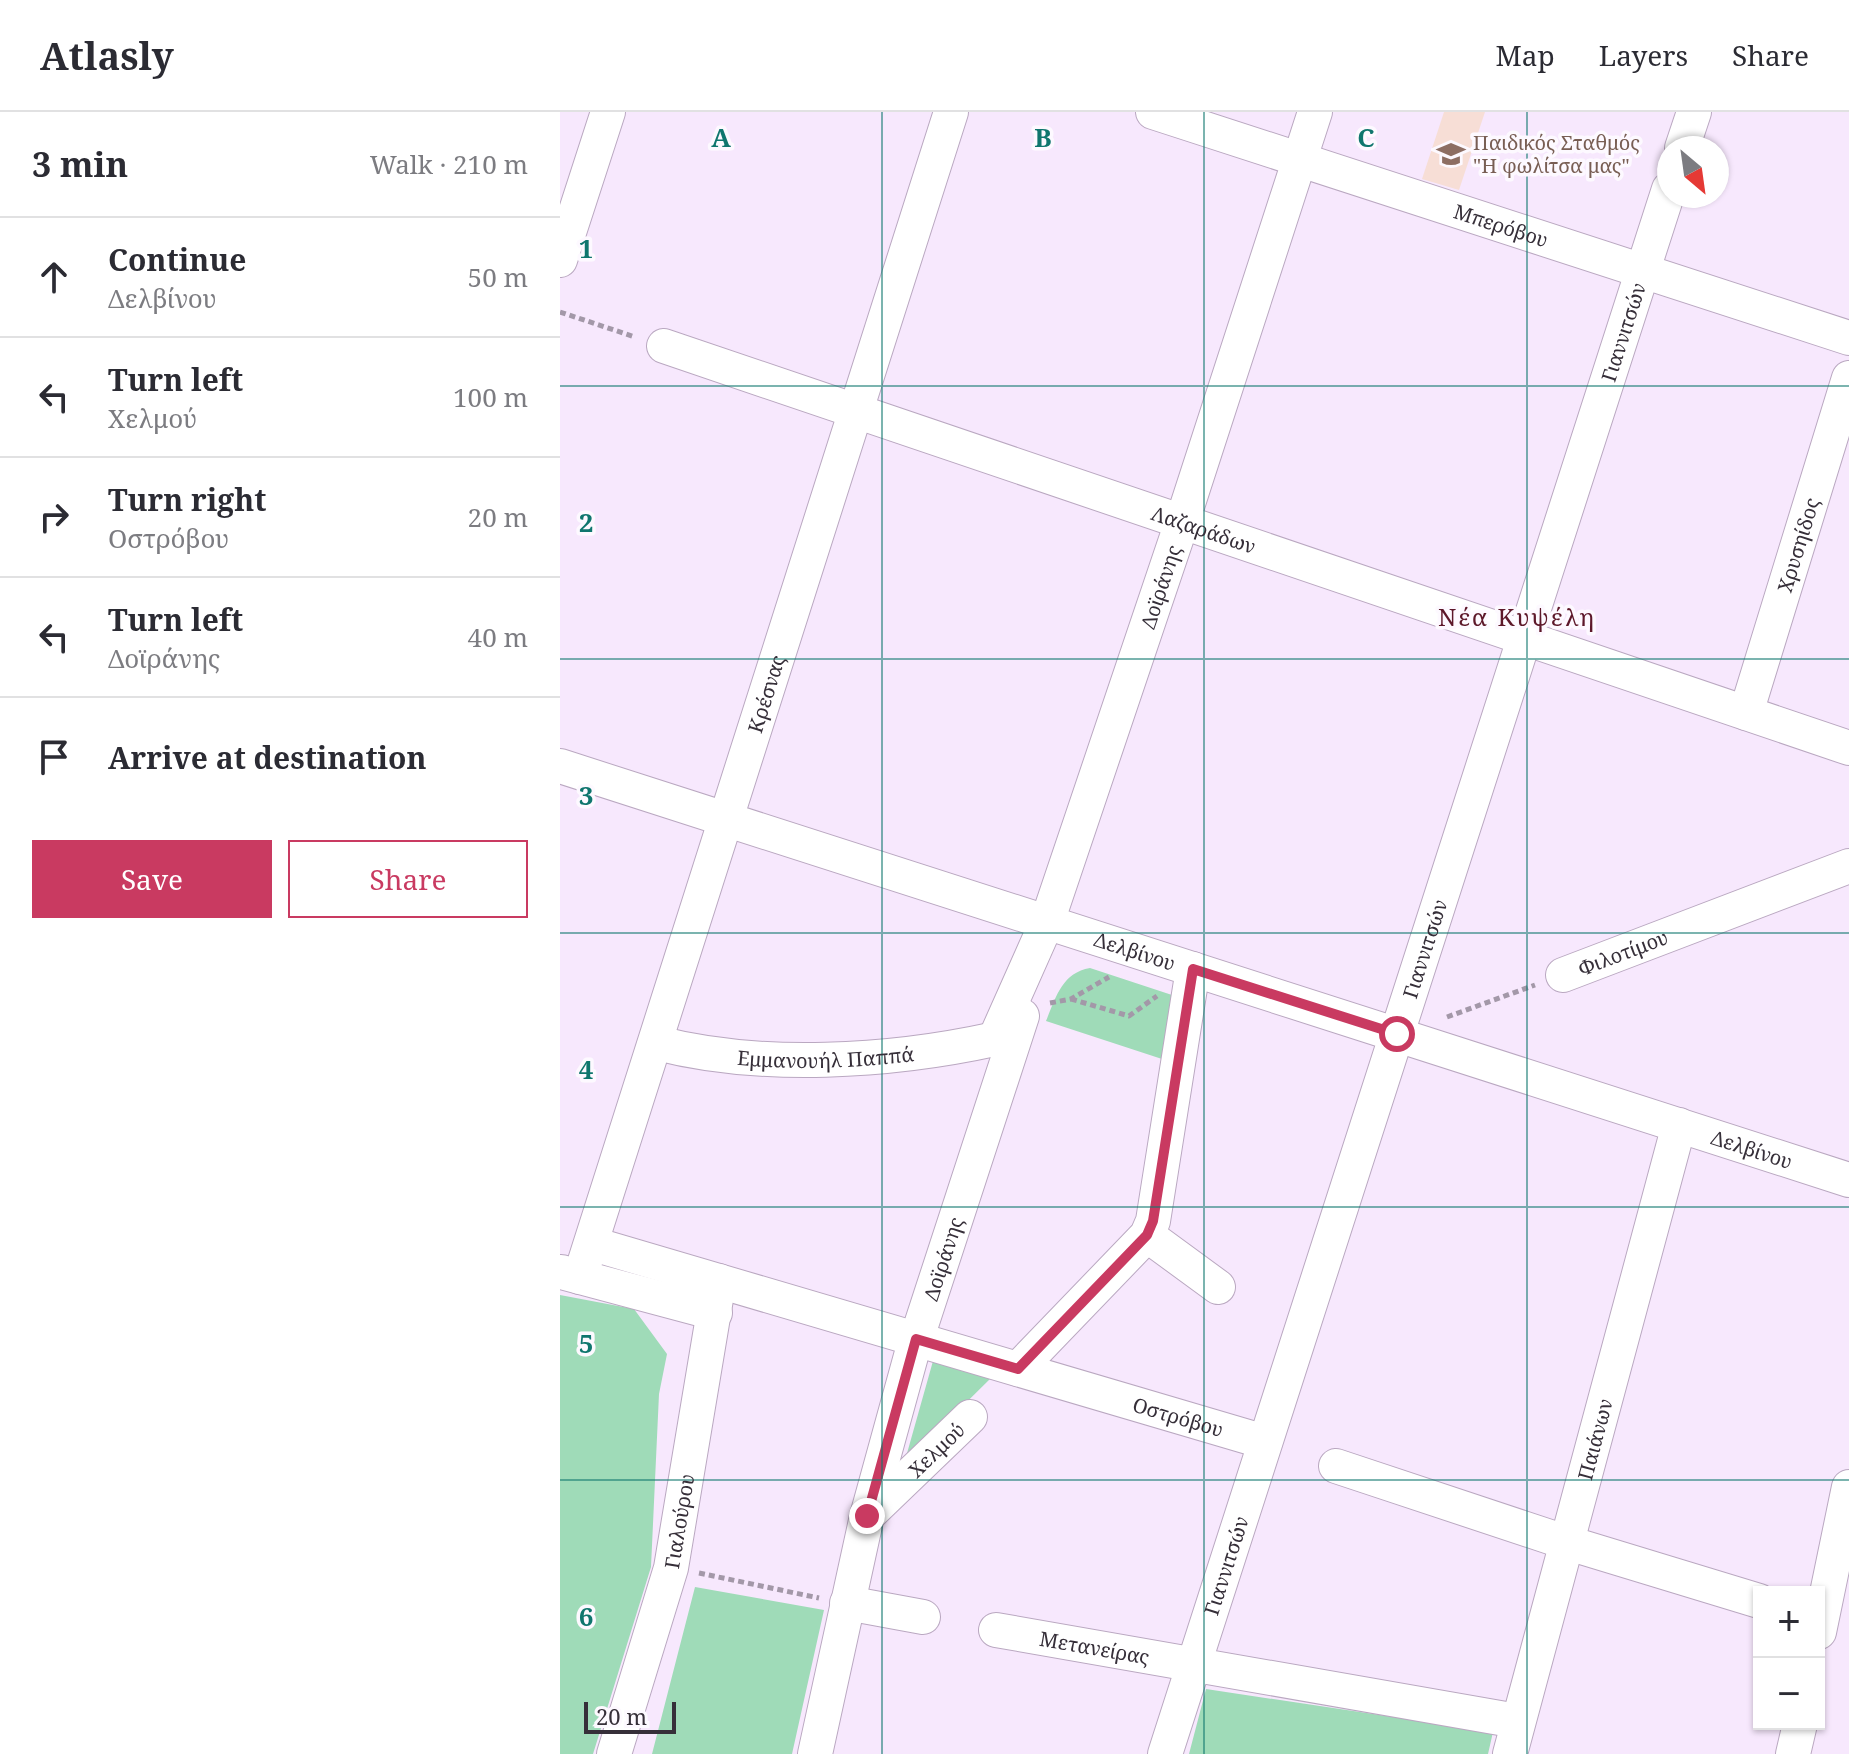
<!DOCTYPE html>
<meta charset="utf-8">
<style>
:root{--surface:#fff;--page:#f2f2f3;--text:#2b2b33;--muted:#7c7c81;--line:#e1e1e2;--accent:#c93a61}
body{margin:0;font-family:"Noto Serif",serif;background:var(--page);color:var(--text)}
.controls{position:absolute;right:24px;bottom:24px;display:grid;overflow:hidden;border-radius:0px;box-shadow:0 2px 6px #0004}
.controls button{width:72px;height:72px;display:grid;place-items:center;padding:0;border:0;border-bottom:2px solid var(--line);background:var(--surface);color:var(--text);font:40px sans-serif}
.compass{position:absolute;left:1097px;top:24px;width:72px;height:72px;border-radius:50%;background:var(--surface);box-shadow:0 2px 6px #0004;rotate:151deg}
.scale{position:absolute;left:24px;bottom:20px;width:92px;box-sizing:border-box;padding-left:8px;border:4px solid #362f39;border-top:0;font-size:22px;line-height:28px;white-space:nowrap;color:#362f39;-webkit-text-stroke:6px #fdf9ff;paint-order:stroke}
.stop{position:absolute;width:24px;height:24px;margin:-18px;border:6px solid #c93a61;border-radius:50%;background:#fff}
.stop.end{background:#c93a61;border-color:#fff;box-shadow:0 2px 8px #0008}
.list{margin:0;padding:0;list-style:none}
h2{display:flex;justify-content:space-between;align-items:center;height:104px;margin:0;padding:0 32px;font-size:34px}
h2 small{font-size:26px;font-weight:400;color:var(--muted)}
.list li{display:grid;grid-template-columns:52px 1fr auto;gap:24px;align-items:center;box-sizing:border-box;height:120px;padding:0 32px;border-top:2px solid var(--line)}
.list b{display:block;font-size:30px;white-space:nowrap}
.list p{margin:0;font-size:26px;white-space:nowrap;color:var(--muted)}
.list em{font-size:26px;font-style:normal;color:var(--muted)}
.actions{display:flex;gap:16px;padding:24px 32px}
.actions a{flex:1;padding:18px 0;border:2px solid var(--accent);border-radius:0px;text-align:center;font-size:28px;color:var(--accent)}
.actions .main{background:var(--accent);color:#fff}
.icon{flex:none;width:44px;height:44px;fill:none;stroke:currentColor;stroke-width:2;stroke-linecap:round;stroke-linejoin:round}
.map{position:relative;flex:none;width:1289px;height:1642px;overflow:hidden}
header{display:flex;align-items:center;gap:48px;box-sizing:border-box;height:112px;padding:0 40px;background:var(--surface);border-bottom:2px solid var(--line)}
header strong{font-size:38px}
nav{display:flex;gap:44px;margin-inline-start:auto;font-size:28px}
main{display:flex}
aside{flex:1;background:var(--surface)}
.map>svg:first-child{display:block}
.education{fill:#f7ded6}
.green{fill:#9fdbb8}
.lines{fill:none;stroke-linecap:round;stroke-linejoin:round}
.minor-casing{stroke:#baa8c1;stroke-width:36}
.path{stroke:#a398a8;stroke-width:5;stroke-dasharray:6 4;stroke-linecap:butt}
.minor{stroke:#fff;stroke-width:34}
.route{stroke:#c93a61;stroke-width:10}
.grid{fill:none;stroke:#0f766e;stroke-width:2;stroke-opacity:0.55}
.labels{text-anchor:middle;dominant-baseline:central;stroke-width:7;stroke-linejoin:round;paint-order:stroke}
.education-label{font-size:20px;fill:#785e54;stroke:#fdf9ff;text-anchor:start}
.street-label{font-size:20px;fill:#362f39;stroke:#fdf9ff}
.quarter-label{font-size:24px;letter-spacing:2px;fill:#5d182a;stroke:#fdf9ff}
.grid-label{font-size:26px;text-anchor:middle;font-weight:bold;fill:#0f766e;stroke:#fdf9ff;stroke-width:7;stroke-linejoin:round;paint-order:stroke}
</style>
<header>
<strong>Atlasly</strong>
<nav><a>Map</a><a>Layers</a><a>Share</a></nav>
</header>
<main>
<aside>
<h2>3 min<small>Walk · 210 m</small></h2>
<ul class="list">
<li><svg class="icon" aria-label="ahead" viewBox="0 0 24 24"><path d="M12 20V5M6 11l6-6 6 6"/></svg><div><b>Continue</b><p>Δελβίνου</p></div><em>50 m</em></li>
<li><svg class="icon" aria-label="left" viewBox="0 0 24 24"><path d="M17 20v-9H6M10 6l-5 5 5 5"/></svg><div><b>Turn left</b><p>Χελμού</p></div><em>100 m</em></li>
<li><svg class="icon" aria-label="right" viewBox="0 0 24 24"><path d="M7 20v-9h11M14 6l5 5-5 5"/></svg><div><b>Turn right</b><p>Οστρόβου</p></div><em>20 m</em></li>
<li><svg class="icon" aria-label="left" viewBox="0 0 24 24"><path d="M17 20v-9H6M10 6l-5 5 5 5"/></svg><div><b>Turn left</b><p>Δοϊράνης</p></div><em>40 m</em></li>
<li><svg class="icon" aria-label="arrive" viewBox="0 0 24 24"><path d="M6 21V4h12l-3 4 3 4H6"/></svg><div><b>Arrive at destination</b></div></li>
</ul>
<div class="actions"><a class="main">Save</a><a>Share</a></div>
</aside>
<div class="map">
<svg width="1289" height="1642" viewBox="0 0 1289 1642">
<rect width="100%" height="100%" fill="#f7e8fd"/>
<path class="education" d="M884 0H925L899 78 862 67Z"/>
<path class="green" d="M530 856 612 883 602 947 486 909C496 885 502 861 530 856Z
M0 1183 74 1197 107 1242 99 1282 91 1455 33 1642H0Z
M373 1249 431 1266 344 1352Z
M135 1475 264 1498 232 1642H92Z
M646 1577 933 1620 928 1642H629Z"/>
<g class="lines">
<defs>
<g id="minor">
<path id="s1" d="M593 0 1289 226"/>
<path d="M1122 36 1134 0"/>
<path d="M0 148 48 0"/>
<path id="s2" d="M104 234 1289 636"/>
<path id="s3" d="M1186 601 1289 266"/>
<path id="s4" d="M0 654 1289 1068"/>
<path id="s5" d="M1003 863 1289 754"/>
<path id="s6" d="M435 927 487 810 622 410 755 0"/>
<path id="s7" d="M97 931C201 958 330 950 435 927"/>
<path d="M587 1123 658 1175"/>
<path id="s8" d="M33 1132 705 1330"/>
<path d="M1 1160 155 1201"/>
<path id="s9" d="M20 1165 391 0"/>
<path d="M458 1257 587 1123 593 1109 633 857"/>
<path d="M776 1354 1005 1430 1199 1489"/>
<path id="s10" d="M307 1404 410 1305"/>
<path d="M287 1491 363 1505"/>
<path id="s11" d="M436 1518 957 1609"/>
<path d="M1259 1520 1289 1375"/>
<path id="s12" d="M54 1642 111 1456 159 1169"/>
<path id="s13" d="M255 1642 307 1404 351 1244 462 904"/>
<path id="s14" d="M605 1642 1109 77"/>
<path id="s15" d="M950 1642 1119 1013"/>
<path d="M1233 1642 1240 1612"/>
</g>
</defs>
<use href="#minor" class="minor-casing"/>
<path class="path" d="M0 200 75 225
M511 887 569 904 597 884
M490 891 511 887 549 865
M887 905 975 873
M139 1461 259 1486"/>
<use href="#minor" class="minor"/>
</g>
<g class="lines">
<path class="route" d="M307 1404 356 1227 458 1257 587 1123 593 1109 633 857 837 922"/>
</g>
<path class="grid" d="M322 0V1642M644 0V1642M967 0V1642M0 274H1289M0 547H1289M0 821H1289M0 1095H1289M0 1368H1289"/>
<defs>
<symbol id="school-bare" viewBox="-9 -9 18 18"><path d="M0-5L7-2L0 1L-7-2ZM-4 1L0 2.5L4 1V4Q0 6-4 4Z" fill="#8d6e63" stroke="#fdf9ff" stroke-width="2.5" paint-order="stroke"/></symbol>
</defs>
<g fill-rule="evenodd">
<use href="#school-bare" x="871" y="22" width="40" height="40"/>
</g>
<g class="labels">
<g class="education-label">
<text x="913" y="30">Παιδικός Σταθμός<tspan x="913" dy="23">"Η φωλίτσα μας"</tspan></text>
</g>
<g class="street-label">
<text stroke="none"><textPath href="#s1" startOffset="366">Μπερόβου</textPath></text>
<text stroke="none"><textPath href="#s14" startOffset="1494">Γιαννιτσών</textPath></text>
<text stroke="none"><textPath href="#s2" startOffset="570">Λαζαράδων</textPath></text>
<text stroke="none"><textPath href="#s3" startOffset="176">Χρυσηίδος</textPath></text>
<text stroke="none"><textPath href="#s6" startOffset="482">Δοϊράνης</textPath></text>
<text stroke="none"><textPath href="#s9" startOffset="612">Κρέσνας</textPath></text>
<text stroke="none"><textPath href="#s14" startOffset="846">Γιαννιτσών</textPath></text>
<text stroke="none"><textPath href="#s4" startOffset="604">Δελβίνου</textPath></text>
<text stroke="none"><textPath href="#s5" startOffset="64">Φιλοτίμου</textPath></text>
<text stroke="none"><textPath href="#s7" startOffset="170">Εμμανουήλ Παππά</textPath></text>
<text stroke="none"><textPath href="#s4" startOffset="1252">Δελβίνου</textPath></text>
<text stroke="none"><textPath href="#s13" startOffset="512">Δοϊράνης</textPath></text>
<text stroke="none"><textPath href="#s8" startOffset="610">Οστρόβου</textPath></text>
<text stroke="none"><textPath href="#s15" startOffset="326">Παιάνων</textPath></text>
<text stroke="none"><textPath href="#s10" startOffset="96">Χελμού</textPath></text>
<text stroke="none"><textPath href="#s12" startOffset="242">Γιαλούρου</textPath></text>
<text stroke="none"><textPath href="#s14" startOffset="198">Γιαννιτσών</textPath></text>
<text stroke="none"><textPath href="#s11" startOffset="100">Μετανείρας</textPath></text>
</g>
<g class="quarter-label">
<text x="957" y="504">Νέα Κυψέλη</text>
</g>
</g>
<g class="grid-label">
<text x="161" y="35">A</text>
<text x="483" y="35">B</text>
<text x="806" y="35">C</text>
<text x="26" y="146">1</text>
<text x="26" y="420">2</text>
<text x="26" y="693">3</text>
<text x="26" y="967">4</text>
<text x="26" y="1241">5</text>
<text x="26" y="1514">6</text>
</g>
</svg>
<div class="controls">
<button>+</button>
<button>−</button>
</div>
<svg class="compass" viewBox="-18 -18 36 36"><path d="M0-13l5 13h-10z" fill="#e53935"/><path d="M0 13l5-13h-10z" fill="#7c7c81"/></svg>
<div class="scale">20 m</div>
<div class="stop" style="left:837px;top:922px"></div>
<div class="stop end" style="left:307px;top:1404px"></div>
</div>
</main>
